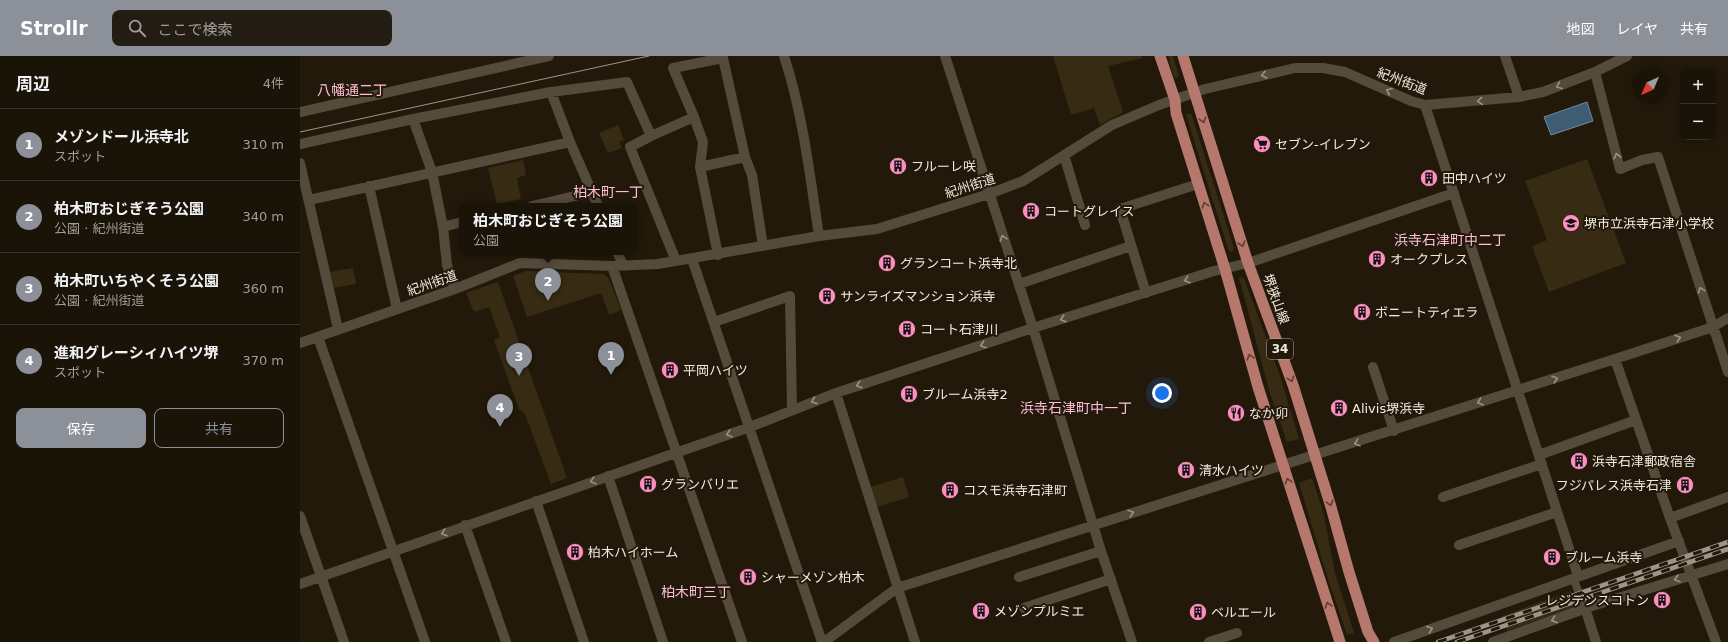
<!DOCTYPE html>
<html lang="ja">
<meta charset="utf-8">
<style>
:root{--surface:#1a1308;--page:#231c12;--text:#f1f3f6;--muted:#9f9e9c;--line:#383229;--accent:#8c9099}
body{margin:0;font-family:"DejaVu Sans","Noto Sans JP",sans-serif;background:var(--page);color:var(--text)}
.controls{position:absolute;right:12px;top:12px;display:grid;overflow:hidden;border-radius:8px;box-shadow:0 2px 6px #0003}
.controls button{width:36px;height:36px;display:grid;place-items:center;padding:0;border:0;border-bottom:1px solid var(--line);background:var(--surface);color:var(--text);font:20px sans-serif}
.compass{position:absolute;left:1332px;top:12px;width:36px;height:36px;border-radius:50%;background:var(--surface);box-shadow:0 2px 6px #0003;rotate:224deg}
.you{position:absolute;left:862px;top:337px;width:14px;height:14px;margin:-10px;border:3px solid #fff;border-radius:50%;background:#1a73e8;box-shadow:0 0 0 6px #1a73e833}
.badge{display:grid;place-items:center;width:26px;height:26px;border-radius:50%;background:var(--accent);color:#fff;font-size:13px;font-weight:700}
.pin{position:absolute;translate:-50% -33px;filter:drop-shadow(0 1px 2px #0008)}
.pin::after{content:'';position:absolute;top:21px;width:14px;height:12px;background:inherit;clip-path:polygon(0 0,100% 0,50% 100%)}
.popup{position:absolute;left:159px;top:147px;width:178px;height:52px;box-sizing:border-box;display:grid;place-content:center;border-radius:8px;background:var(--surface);filter:drop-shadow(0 1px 3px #0005);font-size:13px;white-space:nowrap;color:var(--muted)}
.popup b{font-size:15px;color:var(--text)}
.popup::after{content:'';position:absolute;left:50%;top:100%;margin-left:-8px;border:8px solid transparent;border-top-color:var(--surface)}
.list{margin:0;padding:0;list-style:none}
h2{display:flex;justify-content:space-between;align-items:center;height:52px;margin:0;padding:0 16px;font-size:17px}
h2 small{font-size:13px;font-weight:400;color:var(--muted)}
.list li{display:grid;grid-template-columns:26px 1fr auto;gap:12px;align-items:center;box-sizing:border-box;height:72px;padding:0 16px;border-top:1px solid var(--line)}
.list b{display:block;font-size:15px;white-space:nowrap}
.list p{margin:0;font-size:13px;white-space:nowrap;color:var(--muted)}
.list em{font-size:13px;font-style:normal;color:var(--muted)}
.actions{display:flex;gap:8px;padding:12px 16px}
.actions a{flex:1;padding:9px 0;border:1px solid var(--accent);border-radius:8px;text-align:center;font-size:14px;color:var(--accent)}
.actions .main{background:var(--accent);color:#fff}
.icon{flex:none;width:22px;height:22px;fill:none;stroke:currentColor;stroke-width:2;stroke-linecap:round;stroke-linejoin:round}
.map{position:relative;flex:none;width:1428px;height:586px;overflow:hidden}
header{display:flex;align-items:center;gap:24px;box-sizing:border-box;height:56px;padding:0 20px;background:var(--accent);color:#fff}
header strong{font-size:19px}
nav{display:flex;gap:22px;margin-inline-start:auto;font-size:14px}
.search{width:280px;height:36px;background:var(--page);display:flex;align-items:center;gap:10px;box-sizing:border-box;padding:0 14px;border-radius:8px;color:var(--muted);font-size:15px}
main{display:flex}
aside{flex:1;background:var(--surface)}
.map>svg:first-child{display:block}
.green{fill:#382b13}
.water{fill:#3f5c75;stroke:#748795}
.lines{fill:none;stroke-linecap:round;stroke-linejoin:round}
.pedestrian{stroke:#554b3a;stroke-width:8}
.minor{stroke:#554b3a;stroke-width:10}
.primary{stroke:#b6776c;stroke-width:11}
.tram{stroke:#9c9589;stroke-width:1}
.rail-casing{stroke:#9c9589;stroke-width:4.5}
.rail{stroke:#22190a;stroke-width:3;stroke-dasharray:9;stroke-linecap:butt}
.oneway{stroke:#9b9385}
.oneway2{stroke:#5d3f31}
.labels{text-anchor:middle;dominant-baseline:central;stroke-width:4;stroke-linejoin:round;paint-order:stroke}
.shield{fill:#22190a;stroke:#b3aca0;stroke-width:1}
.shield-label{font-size:12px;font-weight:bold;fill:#f1ebe1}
.street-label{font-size:13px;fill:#f1ebe1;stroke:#22190a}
.poi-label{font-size:13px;fill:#f1ebe1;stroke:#22190a;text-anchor:start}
.neighbourhood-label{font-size:14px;fill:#febed8;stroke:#22190a}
</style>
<header>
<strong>Strollr</strong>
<div class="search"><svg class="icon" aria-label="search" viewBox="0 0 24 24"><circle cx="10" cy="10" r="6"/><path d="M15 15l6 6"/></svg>ここで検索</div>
<nav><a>地図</a><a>レイヤ</a><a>共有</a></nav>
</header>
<main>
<aside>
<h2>周辺<small>4件</small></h2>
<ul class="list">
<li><span class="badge">1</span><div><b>メゾンドール浜寺北</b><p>スポット</p></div><em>310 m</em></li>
<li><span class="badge">2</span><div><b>柏木町おじぎそう公園</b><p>公園 · 紀州街道</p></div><em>340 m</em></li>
<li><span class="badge">3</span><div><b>柏木町いちやくそう公園</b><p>公園 · 紀州街道</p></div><em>360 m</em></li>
<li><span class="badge">4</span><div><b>進和グレーシィハイツ堺</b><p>スポット</p></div><em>370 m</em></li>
</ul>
<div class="actions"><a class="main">保存</a><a>共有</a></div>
</aside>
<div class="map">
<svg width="1428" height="586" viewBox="0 0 1428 586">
<rect width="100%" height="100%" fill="#22190a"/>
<path class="green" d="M753 0H842L843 2 808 10 823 56 800 69 794 52 771 59Z
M868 0H873L879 20 874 22Z
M891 57 934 192 933 195 931 196 928 193 886 59Z
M318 69 324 84 319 86 322 92 308 97 299 77Z
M1287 103 1326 207 1249 236 1232 190 1247 184 1225 125Z
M223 104 226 119 217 122 221 143 197 148 188 112Z
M53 212 56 228 34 232 30 216Z
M226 215 304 218 309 223 321 254 309 259 301 237 227 261 213 220Z
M941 221 944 222 980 320 999 383 987 386 969 334 940 225 939 222Z
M198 226 267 422 251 428 225 358 219 353 194 284 200 281 189 251 175 256 172 252 166 237Z
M603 421 609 441 577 451 571 431Z
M1012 422 1023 455 1035 517 1054 577 1047 579 1027 520 999 427Z
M1271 535 1275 547 1272 553 1207 575 1202 560Z"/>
<path class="water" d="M1287 46 1293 65 1251 79 1244 61Z"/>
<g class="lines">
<path class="pedestrian" d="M1273 522 1285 552"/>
<path class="minor" d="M484 0C503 58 510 120 519 180
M645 0 733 272 801 495 832 586
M1205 0 1219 41
M1295 16 1320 113 1342 104 1358 101 1428 316
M251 36 270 86 298 150
M1125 49 1278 520
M0 56 249 0
M394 61 373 12 423 2 445 101 452 119 463 190
M113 63 132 116 143 171 147 209 155 233
M351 80 330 91 376 205
M0 88 113 63 251 36 327 26 351 80 394 61 403 86 400 111 418 199
M764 99 785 169
M0 107 38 273
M400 111 445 101
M69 130 97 253
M9 144 270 86
M232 150 292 136
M143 171 162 166
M317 196 323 209
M392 203 522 586
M312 210 442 586
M719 228 831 190
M846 237 820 153 898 128
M414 266 490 240 492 354
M18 281 125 586
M0 287 155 233 220 207 312 210 358 208 519 180 577 173 689 138 723 125 812 69 859 49 905 33 995 12H1023L1045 16 1111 45 1125 49 1219 41 1243 36 1295 16 1327 0
M1315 303 1370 462 1416 586
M1073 311 1094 375
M536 337 615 586
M1239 399 1336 364
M308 420 363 586
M1143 441 1242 408
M236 445 284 586
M0 460 44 586
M1370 462 1428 441
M165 469 206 586
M1159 489 1257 456
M719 521 801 495
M0 528 450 371 536 337 733 272 914 215 948 207 1154 137
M724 552 811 523
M1285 552 1296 586
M524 586 597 532 1315 303 1413 271 1428 262
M909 586 937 577
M1094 586 1379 485
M1193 586 1292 550 1428 508"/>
<path class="primary" d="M860 0 875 44 876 57 925 213 958 331 1040 586
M883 0 948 207 993 329 1031 451 1049 516 1068 576 1074 586"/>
<path class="tram" d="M0 76 349 0"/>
<defs>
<path id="rail" d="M1138 586 1428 486
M1157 586 1428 493"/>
</defs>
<use href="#rail" class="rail-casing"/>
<use href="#rail" class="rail"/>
</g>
<defs><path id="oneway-chevron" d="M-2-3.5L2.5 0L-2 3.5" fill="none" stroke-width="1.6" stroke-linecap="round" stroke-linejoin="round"/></defs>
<g class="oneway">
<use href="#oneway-chevron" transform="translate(964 19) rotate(167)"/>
<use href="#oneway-chevron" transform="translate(1259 30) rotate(158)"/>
<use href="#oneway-chevron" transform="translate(1089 35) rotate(-157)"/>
<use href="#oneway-chevron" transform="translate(1180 45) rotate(175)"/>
<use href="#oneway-chevron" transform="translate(1317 100) rotate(-104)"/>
<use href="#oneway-chevron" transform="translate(703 182) rotate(-108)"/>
<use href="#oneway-chevron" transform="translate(887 224) rotate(162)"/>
<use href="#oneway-chevron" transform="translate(1401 234) rotate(-108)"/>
<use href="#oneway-chevron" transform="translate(763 263) rotate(163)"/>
<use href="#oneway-chevron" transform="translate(1378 282) rotate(-18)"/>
<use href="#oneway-chevron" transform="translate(683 289) rotate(162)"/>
<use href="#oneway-chevron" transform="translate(1255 323) rotate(-18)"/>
<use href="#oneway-chevron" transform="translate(559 329) rotate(162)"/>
<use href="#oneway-chevron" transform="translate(514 345) rotate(159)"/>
<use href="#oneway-chevron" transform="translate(1180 346) rotate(162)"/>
<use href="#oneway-chevron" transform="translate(429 378) rotate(161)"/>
<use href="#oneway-chevron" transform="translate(1057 387) rotate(162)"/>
<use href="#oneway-chevron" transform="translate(293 425) rotate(161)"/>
<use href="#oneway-chevron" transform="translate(831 457) rotate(-17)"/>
<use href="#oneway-chevron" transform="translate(144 477) rotate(161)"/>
<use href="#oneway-chevron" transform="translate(1377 523) rotate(163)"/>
<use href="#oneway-chevron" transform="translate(1254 564) rotate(160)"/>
<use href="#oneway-chevron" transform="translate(1130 573) rotate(-20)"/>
</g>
<g class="oneway2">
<use href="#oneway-chevron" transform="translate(903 64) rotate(73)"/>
<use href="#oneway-chevron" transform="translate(905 149) rotate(-107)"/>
<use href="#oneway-chevron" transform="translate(942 188) rotate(73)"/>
<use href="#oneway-chevron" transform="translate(950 301) rotate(-106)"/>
<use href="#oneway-chevron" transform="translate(991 323) rotate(72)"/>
<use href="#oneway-chevron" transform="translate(988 425) rotate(-107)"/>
<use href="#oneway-chevron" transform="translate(1030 447) rotate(74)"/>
<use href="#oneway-chevron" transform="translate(1028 549) rotate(-108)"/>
</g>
<defs>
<symbol id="supermarket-disc" viewBox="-11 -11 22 22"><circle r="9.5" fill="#fd8ec0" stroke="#22190a"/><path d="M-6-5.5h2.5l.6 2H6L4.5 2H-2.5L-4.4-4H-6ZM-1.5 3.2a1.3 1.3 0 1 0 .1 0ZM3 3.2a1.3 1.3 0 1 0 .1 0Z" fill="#111"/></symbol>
<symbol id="building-disc" viewBox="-11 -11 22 22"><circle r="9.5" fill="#fd8ec0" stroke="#22190a"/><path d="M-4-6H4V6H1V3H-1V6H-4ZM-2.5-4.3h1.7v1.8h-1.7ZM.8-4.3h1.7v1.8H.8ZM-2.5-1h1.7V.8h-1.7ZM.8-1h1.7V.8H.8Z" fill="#111"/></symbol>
<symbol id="school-disc" viewBox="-11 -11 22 22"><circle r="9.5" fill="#fd8ec0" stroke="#22190a"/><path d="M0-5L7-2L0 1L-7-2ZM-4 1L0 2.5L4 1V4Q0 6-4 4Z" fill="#111"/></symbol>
<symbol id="restaurant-disc" viewBox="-11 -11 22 22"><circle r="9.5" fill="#fd8ec0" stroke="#22190a"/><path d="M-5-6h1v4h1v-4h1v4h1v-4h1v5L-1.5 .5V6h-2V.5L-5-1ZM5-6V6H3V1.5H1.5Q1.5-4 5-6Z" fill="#111"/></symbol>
</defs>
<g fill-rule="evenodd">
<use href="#supermarket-disc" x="952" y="78" width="20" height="20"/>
<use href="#building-disc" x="588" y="100" width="20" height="20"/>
<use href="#building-disc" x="1119" y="112" width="20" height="20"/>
<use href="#building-disc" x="721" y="145" width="20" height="20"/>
<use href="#school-disc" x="1261" y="157" width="20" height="20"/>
<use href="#building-disc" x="1067" y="193" width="20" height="20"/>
<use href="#building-disc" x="577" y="197" width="20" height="20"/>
<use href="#building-disc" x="517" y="230" width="20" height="20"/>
<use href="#building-disc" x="1052" y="246" width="20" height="20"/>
<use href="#building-disc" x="597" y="263" width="20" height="20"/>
<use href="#building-disc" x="360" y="304" width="20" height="20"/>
<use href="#building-disc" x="599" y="328" width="20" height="20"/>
<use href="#building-disc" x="1029" y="342" width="20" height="20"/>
<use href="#restaurant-disc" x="926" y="347" width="20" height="20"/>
<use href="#building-disc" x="1269" y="395" width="20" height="20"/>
<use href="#building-disc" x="876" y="404" width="20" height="20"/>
<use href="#building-disc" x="338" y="418" width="20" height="20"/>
<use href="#building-disc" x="1375" y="419" width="20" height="20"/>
<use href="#building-disc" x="640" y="424" width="20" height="20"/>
<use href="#building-disc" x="265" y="486" width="20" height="20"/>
<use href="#building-disc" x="1242" y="491" width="20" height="20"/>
<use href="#building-disc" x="438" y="511" width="20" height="20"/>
<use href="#building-disc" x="1352" y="534" width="20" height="20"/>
<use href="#building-disc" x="671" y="545" width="20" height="20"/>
<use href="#building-disc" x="888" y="546" width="20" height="20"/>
</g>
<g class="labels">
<rect class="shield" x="967" y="283" width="26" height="20" rx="3"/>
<g class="shield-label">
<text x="980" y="293">34</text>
</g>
<g class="street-label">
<text transform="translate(1102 25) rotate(21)">紀州街道</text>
<text transform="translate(670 130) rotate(-18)">紀州街道</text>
<text transform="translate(132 227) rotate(-19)">紀州街道</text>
<text transform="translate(976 243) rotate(70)">堺狭山線</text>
</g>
<g class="poi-label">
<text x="975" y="88">セブン-イレブン</text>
<text x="611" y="110">フルーレ咲</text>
<text x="1142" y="122">田中ハイツ</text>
<text x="744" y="155">コートグレイス</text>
<text x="1284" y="167">堺市立浜寺石津小学校</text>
<text x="1090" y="203">オークプレス</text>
<text x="600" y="207">グランコート浜寺北</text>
<text x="540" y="240">サンライズマンション浜寺</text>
<text x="1075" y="256">ボニートティエラ</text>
<text x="620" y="273">コート石津川</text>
<text x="383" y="314">平岡ハイツ</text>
<text x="622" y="338">ブルーム浜寺2</text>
<text x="1052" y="352">Alivis堺浜寺</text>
<text x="949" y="357">なか卯</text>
<text x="1292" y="405">浜寺石津郵政宿舎</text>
<text x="899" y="414">清水ハイツ</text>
<text x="361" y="428">グランバリエ</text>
<text x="1372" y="429" text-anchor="end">フジパレス浜寺石津</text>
<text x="663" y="434">コスモ浜寺石津町</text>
<text x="288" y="496">柏木ハイホーム</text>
<text x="1265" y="501">ブルーム浜寺</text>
<text x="461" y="521">シャーメゾン柏木</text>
<text x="1349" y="544" text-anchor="end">レジデンスコトン</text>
<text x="694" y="555">メゾンプルミエ</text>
<text x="911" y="556">ベルエール</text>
</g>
<g class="neighbourhood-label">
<text x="52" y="34">八幡通二丁</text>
<text x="308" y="136">柏木町一丁</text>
<text x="1150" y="184">浜寺石津町中二丁</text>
<text x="776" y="352">浜寺石津町中一丁</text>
<text x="396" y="536">柏木町三丁</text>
</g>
</g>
</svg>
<div class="controls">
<button>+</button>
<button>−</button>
</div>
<svg class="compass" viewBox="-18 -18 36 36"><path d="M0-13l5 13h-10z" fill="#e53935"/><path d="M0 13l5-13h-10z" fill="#9f9e9c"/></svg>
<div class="you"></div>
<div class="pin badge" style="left:311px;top:319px">1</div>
<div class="pin badge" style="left:248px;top:245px">2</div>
<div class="popup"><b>柏木町おじぎそう公園</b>公園</div>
<div class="pin badge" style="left:219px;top:320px">3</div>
<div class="pin badge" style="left:200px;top:371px">4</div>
</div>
</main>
